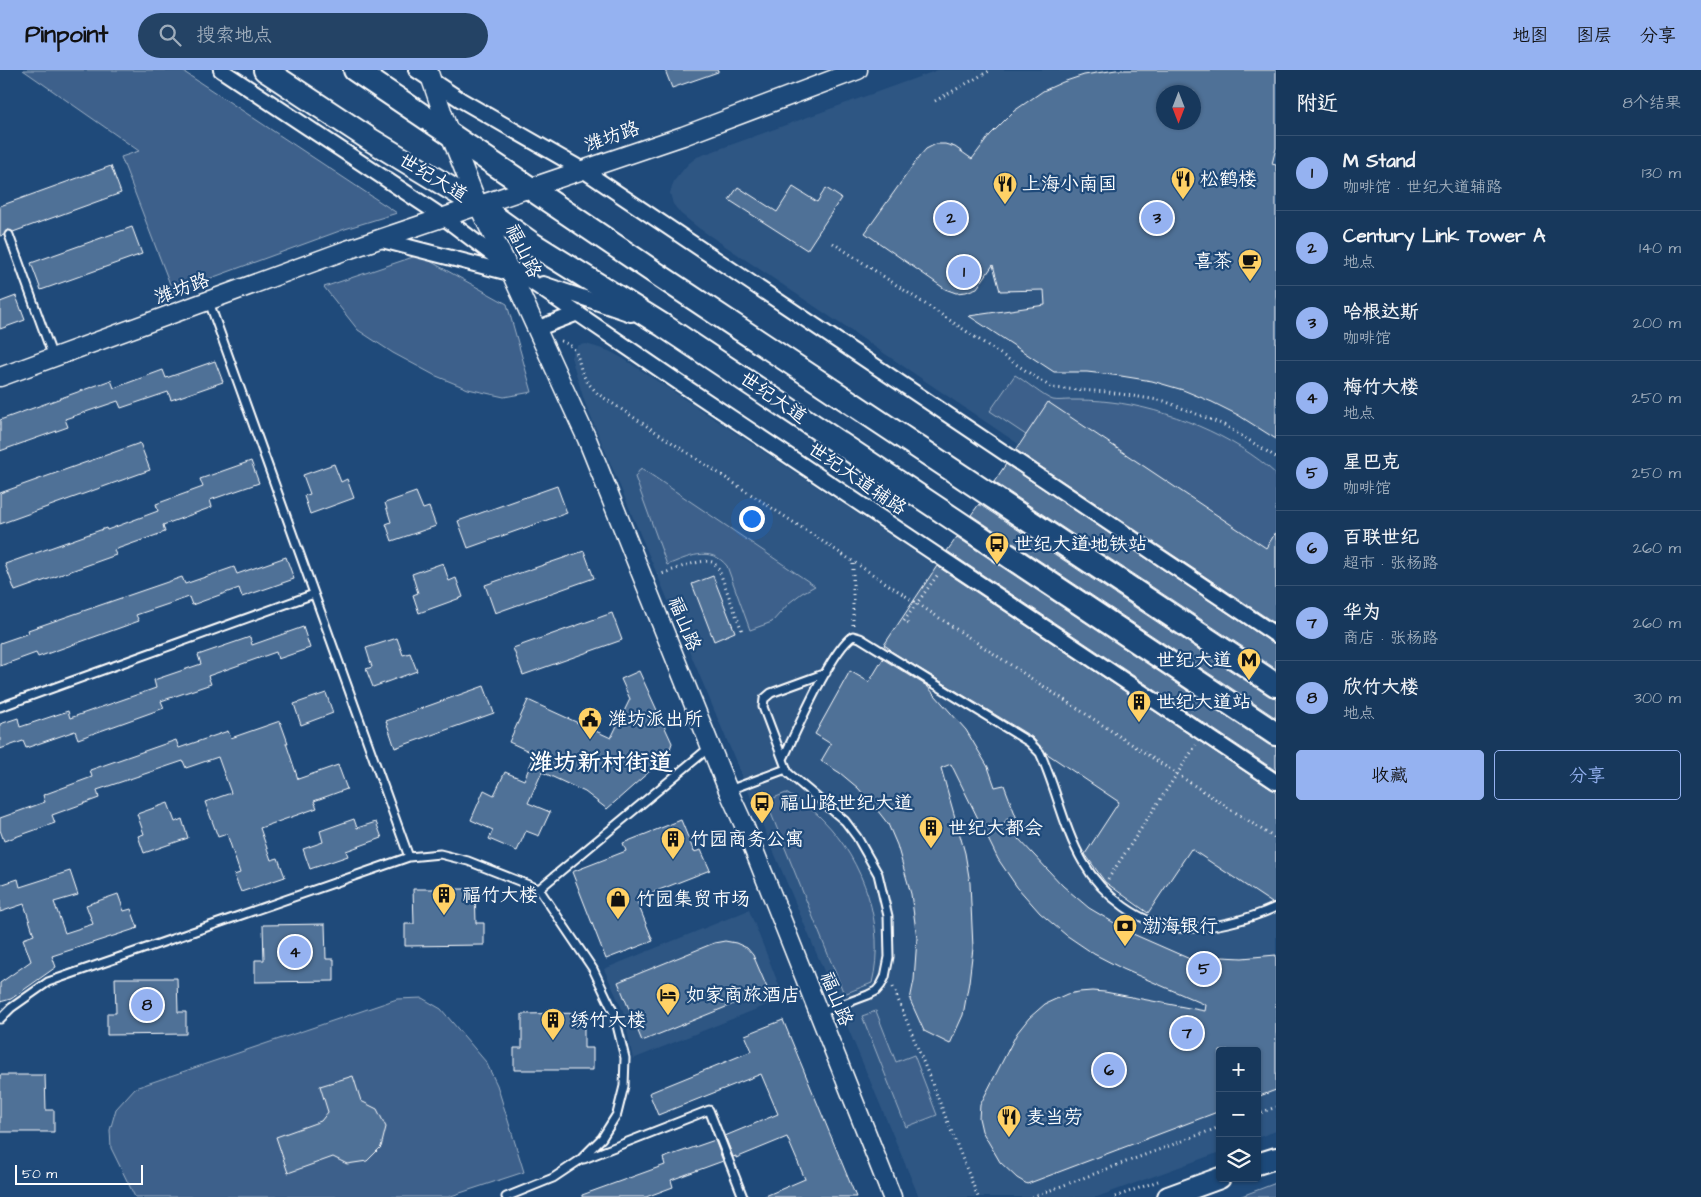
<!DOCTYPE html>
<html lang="zh">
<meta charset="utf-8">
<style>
:root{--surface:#17385c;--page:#244365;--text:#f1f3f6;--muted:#9eacbb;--line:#365272;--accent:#95b2f1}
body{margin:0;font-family:"Architects Daughter","LXGW WenKai TC",sans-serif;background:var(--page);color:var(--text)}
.controls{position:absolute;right:15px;bottom:15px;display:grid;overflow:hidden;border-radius:5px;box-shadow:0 1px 4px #0004}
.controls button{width:45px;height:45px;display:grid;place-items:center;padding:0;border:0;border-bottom:1px solid var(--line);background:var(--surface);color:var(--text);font:25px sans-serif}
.compass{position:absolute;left:1156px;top:15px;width:45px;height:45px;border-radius:50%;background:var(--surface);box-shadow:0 1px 4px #0004;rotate:180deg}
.scale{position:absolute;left:15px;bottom:12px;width:128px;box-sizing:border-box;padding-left:5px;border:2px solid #fff;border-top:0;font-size:14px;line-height:18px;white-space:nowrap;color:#fff;-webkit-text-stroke:4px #1f4a7a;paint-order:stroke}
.you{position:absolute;left:751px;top:448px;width:18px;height:18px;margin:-12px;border:4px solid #fff;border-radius:50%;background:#1a73e8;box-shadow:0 0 0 8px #1a73e833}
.badge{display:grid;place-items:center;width:32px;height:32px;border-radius:50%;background:var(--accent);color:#111;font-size:16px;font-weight:700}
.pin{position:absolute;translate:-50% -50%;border:2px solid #fff;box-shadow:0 1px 5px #0006}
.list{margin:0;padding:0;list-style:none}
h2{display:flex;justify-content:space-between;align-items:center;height:65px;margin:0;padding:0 20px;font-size:21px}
h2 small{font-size:16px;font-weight:400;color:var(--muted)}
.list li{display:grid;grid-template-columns:32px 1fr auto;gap:15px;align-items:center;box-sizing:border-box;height:75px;padding:0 20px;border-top:1px solid var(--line)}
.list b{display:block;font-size:19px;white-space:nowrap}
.list p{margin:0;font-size:16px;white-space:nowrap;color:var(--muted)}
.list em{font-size:16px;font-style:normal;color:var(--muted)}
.actions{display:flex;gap:10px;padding:15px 20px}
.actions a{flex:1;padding:11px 0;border:1px solid var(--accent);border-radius:5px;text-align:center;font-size:18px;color:var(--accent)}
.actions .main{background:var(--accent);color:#111}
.icon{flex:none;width:28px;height:28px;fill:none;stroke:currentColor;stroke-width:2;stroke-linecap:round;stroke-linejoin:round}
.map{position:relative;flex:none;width:1276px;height:1127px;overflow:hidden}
header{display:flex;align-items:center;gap:30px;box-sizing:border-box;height:70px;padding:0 25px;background:var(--accent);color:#111}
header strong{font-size:24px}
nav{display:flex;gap:28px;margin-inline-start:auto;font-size:18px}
.search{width:350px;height:45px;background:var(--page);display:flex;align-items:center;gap:12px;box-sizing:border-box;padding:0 18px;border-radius:28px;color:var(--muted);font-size:19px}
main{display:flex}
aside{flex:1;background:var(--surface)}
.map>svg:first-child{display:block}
.built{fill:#2e5683;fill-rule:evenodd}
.green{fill:#3c618b;stroke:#9eb0c5}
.building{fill:#507197;stroke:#fff;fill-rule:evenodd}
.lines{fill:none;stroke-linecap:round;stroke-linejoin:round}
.service-casing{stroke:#fff;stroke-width:11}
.minor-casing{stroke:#fff;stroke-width:18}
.tertiary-casing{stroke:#fff;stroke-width:21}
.secondary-casing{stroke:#fff;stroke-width:24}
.primary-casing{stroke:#fff;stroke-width:26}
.path{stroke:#fff;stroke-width:3;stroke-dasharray:1 4;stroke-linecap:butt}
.service{stroke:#1f4a7a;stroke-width:7}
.minor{stroke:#1f4a7a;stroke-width:14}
.tertiary{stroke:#1f4a7a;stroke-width:18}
.secondary{stroke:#1f4a7a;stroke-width:20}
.primary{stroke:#1f4a7a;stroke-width:22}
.labels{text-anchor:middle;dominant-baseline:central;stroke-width:4.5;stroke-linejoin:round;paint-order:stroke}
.street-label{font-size:19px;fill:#fff;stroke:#1f4a7a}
.poi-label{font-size:19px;fill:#fff;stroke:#1f4a7a;text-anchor:start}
.district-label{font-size:24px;font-weight:bold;fill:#fff;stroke:#1f4a7a}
</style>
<header>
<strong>Pinpoint</strong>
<div class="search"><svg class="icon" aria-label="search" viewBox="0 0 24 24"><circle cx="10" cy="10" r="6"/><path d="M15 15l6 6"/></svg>搜索地点</div>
<nav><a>地图</a><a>图层</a><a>分享</a></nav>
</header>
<main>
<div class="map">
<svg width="1276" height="1127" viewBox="0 0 1276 1127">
<rect width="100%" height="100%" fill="#1f4a7a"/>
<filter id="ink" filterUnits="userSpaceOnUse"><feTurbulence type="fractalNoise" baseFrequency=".02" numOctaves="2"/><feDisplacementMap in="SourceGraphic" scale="10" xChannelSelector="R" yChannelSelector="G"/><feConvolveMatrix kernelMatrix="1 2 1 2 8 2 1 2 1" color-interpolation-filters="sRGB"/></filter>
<g filter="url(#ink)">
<path class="built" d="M938 0H1276V548L700 159 681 144 673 134 670 123 674 111 688 94 697 87ZM1164 22H1194V52H1164Z
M586 274 609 281 624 289 1276 721V1061L1257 1068V981H1220V1082L1097 1127H919L585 333 571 287 574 280 579 275Z
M749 840 784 928 633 989 623 941 604 899Z"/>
<path class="green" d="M23 0H181L397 143 345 159 173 222 121 87 139 81Z
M419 185 507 234 532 322 504 327 468 319 434 305 393 283 358 260 324 217Z
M1015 305C1024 310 1045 328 1053 330 1058 331 1064 330 1069 330 1082 330 1097 330 1111 332 1166 338 1235 366 1276 404V532L990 341Z
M641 398 815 516 802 523 789 533 772 552 750 560 727 496C710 475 688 487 667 495L635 407Z
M786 723C799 731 813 739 823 750 864 791 886 857 872 913L844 924 766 731Z
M422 928 441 939 486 992 497 1015 524 1102 448 1127H135L111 1078 110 1060 116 1039 135 1018 397 929Z
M876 941 896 992 914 985 937 1045 906 1057 862 946Z
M1276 1113V1127H1239Z"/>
<path class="building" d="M665 0H718V2L672 18Z
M1116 0H1276V78L1272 94 1276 95V369L1238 345 1212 332 1183 320 1152 311 1121 306 1087 302H1054L969 246 1045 235 1044 220 1000 221 993 195 977 218 966 222 956 223 945 219 865 163 919 87 926 79 936 74H945L955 77 972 89 990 65 1014 41 1043 21 1063 12 1084 5ZM1164 22H1194V52H1164Z
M111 96 121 123 13 162 8 160 4 165 0 166V136Z
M738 117 777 142 793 117 817 132 826 118 841 128 807 180 729 130Z
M132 157 142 184 41 220 31 193Z
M16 226 25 250 0 259V232Z
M215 291 223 312 171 330 168 322 121 338 118 331 65 349 68 357 0 381V350L111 310 114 318 163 300 166 308Z
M1048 332 1266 478 1276 462V554L1016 380Z
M140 373 150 400 0 454V423Z
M251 391 259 413 210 430 212 437 163 455 165 462 114 480 116 485 15 521 5 494 106 458 107 460 158 441 156 434 203 417 200 409Z
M334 394 341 412 347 409 354 428 310 444 304 426 310 424 303 405Z
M1006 394 1271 572 1276 574V599L994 412Z
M557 416 567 443 468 478 458 451Z
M416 422 423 439 429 437 436 456 392 471 386 454 391 452 385 433Z
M979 434 1269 626 1276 628V648L971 445Z
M957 467 1269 675 1276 677V701L947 481Z
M584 481 594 508 495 543 485 515Z
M286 487 294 509 242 527 239 518 192 535 189 527 136 545 139 551 38 587 36 583 0 596V573L29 563 28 560 182 507 185 514 234 497 237 504Z
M443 493 449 511 456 508 463 527 419 543 413 525 418 523 412 504Z
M937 496 1271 719 1276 721V832L1272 833 1191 779 1148 843 1105 812 1085 784 1119 732 1046 683 1032 667 889 580 890 579 884 575Z
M713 506 735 562 714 571 692 514Z
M612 543 622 570 523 605 513 578Z
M303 557 310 578 278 589 276 582 208 606 211 614 161 631 164 638 78 669 75 661 26 678 23 671 0 679V654L18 648 20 657 68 641 70 648 156 618 154 610 201 594 198 585 250 567 252 575Z
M397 568 403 585 410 583 417 601 373 617 366 599 372 597 366 578Z
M883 589 927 616 966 660 988 697 995 717 1004 715 1020 757 1007 749 1004 753 1063 816 1089 838 1133 864 1215 900 1222 887 1242 888 1276 885V1020L1257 1027V981H1220V1041L1027 1114 1017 1108 1000 1092 982 1061 979 1048 980 1035 1017 963 1029 948 1045 934 1067 924 1079 922 1092 921 1105 922 1205 941 1206 935 1123 899 1094 884 1066 865 1040 843 1017 817 998 789 951 694 941 698 965 783 970 813 973 878 969 912 963 945 950 974 924 961 910 930 914 910 917 868 911 824 897 775 888 754 874 736 858 718 840 703 821 691 831 674 815 664 850 601 869 612Z
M639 601 672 673 668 685 607 739 585 722 542 702 528 733 550 742 539 766 526 761 517 781 489 769 493 760 471 750 484 720 494 725 505 702 524 710 535 684 509 672 528 630 611 668 630 629 621 609Z
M484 616 494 643 395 678 386 651Z
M326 623 333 643 301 655 294 634Z
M280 651 288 673H286L298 709 338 695 347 719 314 731 317 738 260 758 271 790 278 788 285 807 241 822 234 805 240 803 227 764 218 767 205 732 231 723 218 687 186 698 183 691 97 720 99 728 52 745 55 753 4 771 0 760V748L45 732 43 725 92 707 90 700 176 670 179 678 228 661 231 668Z
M168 733 175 752 182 749 188 768 144 783 138 766 144 764 137 744Z
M354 749 357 758 376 752 382 768 346 781 348 786 310 799 303 779 323 772 320 761Z
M681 750 694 782 701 780 710 800 636 829 653 871 606 889 572 802 626 781 623 773Z
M70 801 78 825 54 832 65 863 93 854 86 835 118 824 124 841 131 839 138 858 52 886 56 897 11 929 0 932V913L31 891 23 869 34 865 24 834 0 842V815L18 809 20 817Z
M413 819H475L476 853H484V875L405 876V854H414Z
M325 854 326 889H334V911L255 912V890H264L263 855Z
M725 871 736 873 747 878 753 885 768 920 642 971 618 912 714 873Z
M115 908H177L178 942H186V964L107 965V943H116Z
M584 943V978H593V1000H514V978H522V944Z
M783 950 856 1127H763L805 1109 787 1067 736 1088V1086L733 1087 725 1066 778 1044 761 1004 658 1045 649 1023 752 981 745 965Z
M0 1005H45L46 1040H54V1062H0Z
M353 1006 361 1031 377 1039 386 1057 381 1077 367 1091 347 1094 333 1087 288 1103 276 1067 321 1051 328 1042 320 1016Z
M715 1070 723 1091 671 1110 673 1117 646 1127H582V1125L665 1095 663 1088Z"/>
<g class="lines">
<defs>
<path id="service" d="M9 165 53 287
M209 232 409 787
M0 637 314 524
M783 689C796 662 831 580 853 566L860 568 1029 672 1040 683C1056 717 1064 760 1083 792 1102 825 1141 856 1180 858 1209 860 1250 849 1276 837
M729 720 786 699
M539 819 710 677
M820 943 868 925 876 921 881 915 885 907 889 887 888 846 878 804 857 767 845 751 788 703 763 637 764 629 771 623 826 603
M0 949 11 938 48 912 409 787 440 784 468 791 539 819 593 899 614 943 625 988 624 1016 617 1044 602 1068 580 1090 553 1108 506 1127
M584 1089 709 1040 743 1127"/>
<path id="minor" d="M221 0 443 147 505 194 681 314 1276 712
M416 0 461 30 583 100 1276 565
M378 169 513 204
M543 214 631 244
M536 259 578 243"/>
<path id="tertiary" d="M428 0 449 62 478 135 511 203 587 369 728 720 744 755 892 1127
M0 307 344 181 683 66 858 0"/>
<path id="secondary" d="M1257 1094 1276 1088
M1168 1127 1220 1108"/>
<path id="primary" d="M265 0 371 70 478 135 531 173 664 256 1276 664
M355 0 657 204 1276 615"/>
</defs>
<use href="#service" class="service-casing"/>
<use href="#minor" class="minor-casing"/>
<use href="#tertiary" class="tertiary-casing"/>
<use href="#secondary" class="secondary-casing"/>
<use href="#primary" class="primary-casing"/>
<path class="path" d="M935 31 991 0
M833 173 1052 318 1108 322 1164 331 1224 355 1276 387
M561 271C583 279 575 291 585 308 588 314 594 319 598 324L1276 769
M658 505C670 502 704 486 714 493 716 495 718 498 719 500L742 561
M908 554 904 551 939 503
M853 555V492
M1108 809 1196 675
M893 917 978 1127
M1257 1044 1276 1037
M1032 1127 1220 1057
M1115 1127 1158 1111"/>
<use href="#service" class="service"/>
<use href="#minor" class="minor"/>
<use href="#tertiary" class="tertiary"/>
<use href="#secondary" class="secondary"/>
<use href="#primary" class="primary"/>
</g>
</g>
<defs>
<symbol id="restaurant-pin" viewBox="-11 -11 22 30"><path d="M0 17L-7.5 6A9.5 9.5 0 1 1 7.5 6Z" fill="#ffd166" stroke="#1f4a7a"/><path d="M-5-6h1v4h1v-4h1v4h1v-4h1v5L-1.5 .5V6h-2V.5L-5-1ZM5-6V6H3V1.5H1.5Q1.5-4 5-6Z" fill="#111"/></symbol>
<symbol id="cafe-pin" viewBox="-11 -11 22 30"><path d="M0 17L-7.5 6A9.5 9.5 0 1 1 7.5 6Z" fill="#ffd166" stroke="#1f4a7a"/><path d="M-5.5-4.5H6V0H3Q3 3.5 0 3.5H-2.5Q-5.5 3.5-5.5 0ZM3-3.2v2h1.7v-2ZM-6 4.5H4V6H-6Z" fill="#111"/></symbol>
<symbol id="bus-pin" viewBox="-11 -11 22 30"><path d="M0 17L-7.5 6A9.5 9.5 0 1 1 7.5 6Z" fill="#ffd166" stroke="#1f4a7a"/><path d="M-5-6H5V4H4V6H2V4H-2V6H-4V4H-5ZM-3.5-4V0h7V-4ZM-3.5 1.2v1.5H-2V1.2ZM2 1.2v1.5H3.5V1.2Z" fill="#111"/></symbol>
<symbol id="metro-pin" viewBox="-11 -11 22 30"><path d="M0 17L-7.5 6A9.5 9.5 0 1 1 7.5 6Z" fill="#ffd166" stroke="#1f4a7a"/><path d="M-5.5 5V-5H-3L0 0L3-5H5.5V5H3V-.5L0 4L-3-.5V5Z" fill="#111"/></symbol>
<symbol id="building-pin" viewBox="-11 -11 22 30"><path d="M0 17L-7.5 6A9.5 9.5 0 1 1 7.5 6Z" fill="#ffd166" stroke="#1f4a7a"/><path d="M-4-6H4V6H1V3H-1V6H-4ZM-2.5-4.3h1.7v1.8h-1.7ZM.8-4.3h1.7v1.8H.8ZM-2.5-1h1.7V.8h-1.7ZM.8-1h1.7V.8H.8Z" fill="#111"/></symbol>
<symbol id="civic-pin" viewBox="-11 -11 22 30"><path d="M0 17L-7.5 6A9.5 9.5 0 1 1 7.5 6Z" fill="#ffd166" stroke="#1f4a7a"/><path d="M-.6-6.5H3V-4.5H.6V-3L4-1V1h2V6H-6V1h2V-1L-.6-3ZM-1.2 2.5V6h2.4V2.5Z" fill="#111"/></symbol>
<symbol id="shop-pin" viewBox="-11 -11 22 30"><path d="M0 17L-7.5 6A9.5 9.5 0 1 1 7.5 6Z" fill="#ffd166" stroke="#1f4a7a"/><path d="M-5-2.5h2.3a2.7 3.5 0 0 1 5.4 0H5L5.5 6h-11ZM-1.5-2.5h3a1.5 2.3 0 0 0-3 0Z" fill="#111"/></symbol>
<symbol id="bank-pin" viewBox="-11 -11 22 30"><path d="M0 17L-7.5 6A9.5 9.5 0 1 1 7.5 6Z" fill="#ffd166" stroke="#1f4a7a"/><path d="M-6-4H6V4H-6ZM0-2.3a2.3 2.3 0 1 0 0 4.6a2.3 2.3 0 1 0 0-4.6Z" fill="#111"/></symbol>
<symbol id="hotel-pin" viewBox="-11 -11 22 30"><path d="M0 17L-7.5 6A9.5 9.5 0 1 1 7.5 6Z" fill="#ffd166" stroke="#1f4a7a"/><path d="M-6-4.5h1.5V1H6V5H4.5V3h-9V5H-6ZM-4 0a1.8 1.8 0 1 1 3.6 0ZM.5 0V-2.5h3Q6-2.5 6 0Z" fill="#111"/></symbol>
</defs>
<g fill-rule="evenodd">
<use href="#restaurant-pin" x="1169" y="95" width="28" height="38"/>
<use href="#restaurant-pin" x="991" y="100" width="28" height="38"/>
<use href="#cafe-pin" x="1236" y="177" width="28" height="38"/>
<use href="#bus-pin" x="983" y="460" width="28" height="38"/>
<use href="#metro-pin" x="1235" y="576" width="28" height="38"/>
<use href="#building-pin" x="1125" y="618" width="28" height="38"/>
<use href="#civic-pin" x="576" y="635" width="28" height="38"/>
<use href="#bus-pin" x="748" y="719" width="28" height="38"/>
<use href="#building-pin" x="917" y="744" width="28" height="38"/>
<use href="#building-pin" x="659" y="755" width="28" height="38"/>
<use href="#building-pin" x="430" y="811" width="28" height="38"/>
<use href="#shop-pin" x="604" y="815" width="28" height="38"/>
<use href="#bank-pin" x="1111" y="842" width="28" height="38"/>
<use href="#hotel-pin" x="654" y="911" width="28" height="38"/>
<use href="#building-pin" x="539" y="936" width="28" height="38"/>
<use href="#restaurant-pin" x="995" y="1033" width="28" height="38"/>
</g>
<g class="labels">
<g class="street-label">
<text transform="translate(612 67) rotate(-19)">潍坊路</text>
<text transform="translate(433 108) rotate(31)">世纪大道</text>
<text transform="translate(523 181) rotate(64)">福山路</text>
<text transform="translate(182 219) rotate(-20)">潍坊路</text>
<text transform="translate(773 328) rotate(34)">世纪大道</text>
<text transform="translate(857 409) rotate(34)">世纪大道辅路</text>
<text transform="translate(684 554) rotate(68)">福山路</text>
<text transform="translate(836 929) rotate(68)">福山路</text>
</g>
<g class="poi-label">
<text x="1200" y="109">松鹤楼</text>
<text x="1022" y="114">上海小南国</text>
<text x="1232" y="191" text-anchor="end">喜茶</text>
<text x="1014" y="474">世纪大道地铁站</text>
<text x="1232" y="590" text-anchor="end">世纪大道</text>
<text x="1156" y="632">世纪大道站</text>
<text x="608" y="649">潍坊派出所</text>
<text x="780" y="733">福山路世纪大道</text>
<text x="948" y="758">世纪大都会</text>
<text x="690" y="769">竹园商务公寓</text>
<text x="462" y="825">福竹大楼</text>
<text x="636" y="829">竹园集贸市场</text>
<text x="1142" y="856">渤海银行</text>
<text x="686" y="925">如家商旅酒店</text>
<text x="570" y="950">绣竹大楼</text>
<text x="1026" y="1047">麦当劳</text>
</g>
<g class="district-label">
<text x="601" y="693">潍坊新村街道</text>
</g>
</g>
</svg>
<div class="controls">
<button>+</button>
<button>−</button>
<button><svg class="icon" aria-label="layers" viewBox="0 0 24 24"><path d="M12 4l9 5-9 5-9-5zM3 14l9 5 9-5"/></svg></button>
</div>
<svg class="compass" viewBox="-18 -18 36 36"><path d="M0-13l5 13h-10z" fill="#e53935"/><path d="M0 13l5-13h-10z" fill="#9eacbb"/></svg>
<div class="scale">50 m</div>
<div class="you"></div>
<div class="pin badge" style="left:964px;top:202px">1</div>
<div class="pin badge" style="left:951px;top:148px">2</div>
<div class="pin badge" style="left:1157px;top:148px">3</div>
<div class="pin badge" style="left:295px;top:882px">4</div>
<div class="pin badge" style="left:1204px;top:899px">5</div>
<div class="pin badge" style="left:1109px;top:1000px">6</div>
<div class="pin badge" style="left:1187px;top:963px">7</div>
<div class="pin badge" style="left:147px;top:935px">8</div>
</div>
<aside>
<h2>附近<small>8个结果</small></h2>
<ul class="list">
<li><span class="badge">1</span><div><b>M Stand</b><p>咖啡馆 · 世纪大道辅路</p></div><em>130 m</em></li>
<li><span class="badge">2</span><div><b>Century Link Tower A</b><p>地点</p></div><em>140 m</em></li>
<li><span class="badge">3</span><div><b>哈根达斯</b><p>咖啡馆</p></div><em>200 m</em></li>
<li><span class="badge">4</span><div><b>梅竹大楼</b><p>地点</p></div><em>250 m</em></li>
<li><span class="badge">5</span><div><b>星巴克</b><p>咖啡馆</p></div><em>250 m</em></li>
<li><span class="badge">6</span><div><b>百联世纪</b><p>超市 · 张杨路</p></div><em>260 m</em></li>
<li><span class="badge">7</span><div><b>华为</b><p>商店 · 张杨路</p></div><em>260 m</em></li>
<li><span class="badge">8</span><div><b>欣竹大楼</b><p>地点</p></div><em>300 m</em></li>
</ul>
<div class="actions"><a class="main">收藏</a><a>分享</a></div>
</aside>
</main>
